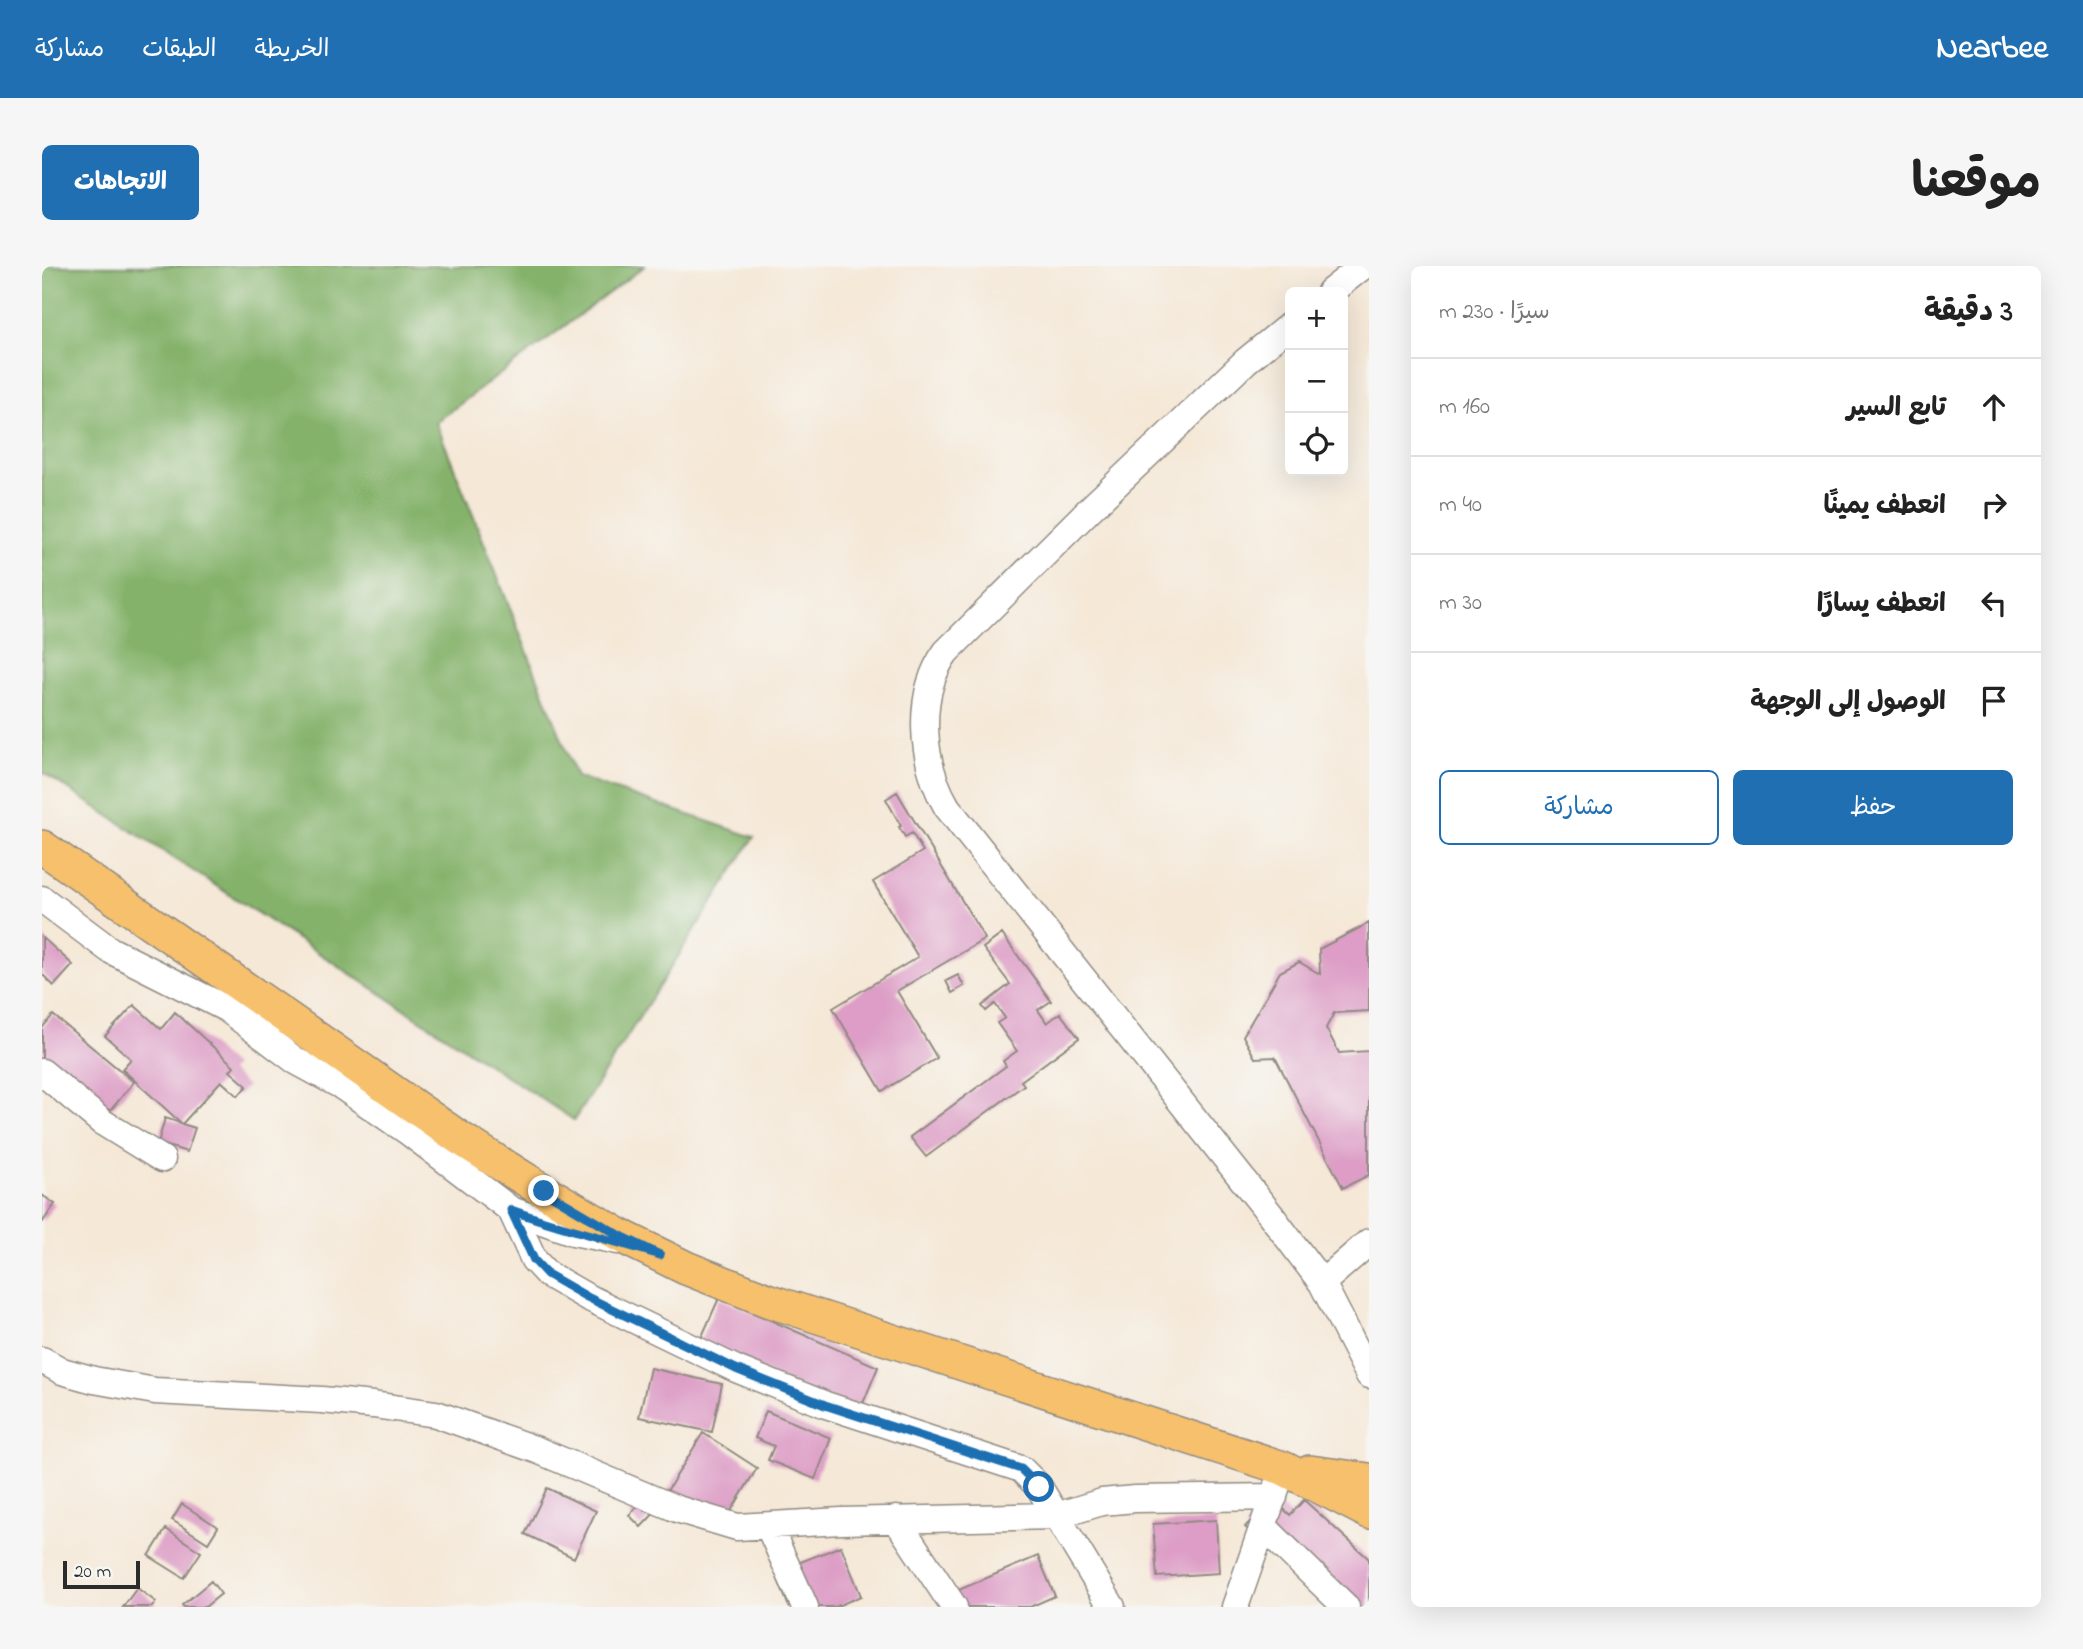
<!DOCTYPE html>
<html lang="ar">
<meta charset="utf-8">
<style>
:root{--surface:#fff;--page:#f6f6f6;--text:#222;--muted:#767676;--line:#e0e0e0;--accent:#1f6fb2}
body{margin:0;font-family:"Indie Flower","Playpen Sans Arabic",sans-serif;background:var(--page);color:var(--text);direction:rtl}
.controls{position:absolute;right:21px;top:21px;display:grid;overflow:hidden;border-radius:10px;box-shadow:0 7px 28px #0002}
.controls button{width:63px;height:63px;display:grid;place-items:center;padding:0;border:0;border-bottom:2px solid var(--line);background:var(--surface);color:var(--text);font:35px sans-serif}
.scale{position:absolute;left:21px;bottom:18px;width:77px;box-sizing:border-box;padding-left:7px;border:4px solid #2b2b2b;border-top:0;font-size:19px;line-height:24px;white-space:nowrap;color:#2b2b2b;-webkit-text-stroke:5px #f6f6f2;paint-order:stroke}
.stop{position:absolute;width:21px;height:21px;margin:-16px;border:5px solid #1f6fb2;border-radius:50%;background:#fff}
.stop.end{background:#1f6fb2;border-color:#fff;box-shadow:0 2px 7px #0008}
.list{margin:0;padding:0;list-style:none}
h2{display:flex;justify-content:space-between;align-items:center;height:91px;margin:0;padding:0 28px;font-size:30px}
h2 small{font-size:23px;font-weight:400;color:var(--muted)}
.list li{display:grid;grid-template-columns:46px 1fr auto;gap:21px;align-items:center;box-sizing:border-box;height:98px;padding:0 28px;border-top:2px solid var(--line)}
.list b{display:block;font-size:26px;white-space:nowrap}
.list em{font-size:23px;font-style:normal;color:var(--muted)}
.actions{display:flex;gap:14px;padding:21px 28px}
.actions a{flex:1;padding:16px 0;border:2px solid var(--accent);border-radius:10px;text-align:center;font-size:24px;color:var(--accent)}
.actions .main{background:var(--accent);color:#fff}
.icon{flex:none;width:38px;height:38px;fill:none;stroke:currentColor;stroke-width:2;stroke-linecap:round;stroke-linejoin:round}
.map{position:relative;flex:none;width:1327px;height:1341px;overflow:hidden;direction:ltr;border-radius:10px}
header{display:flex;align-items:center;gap:42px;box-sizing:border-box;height:98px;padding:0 35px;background:var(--accent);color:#fff}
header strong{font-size:33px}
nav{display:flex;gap:38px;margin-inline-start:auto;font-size:24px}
.intro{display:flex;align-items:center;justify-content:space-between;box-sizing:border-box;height:168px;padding:0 42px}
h1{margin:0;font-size:49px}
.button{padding:18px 32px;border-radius:10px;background:var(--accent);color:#fff;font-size:24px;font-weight:700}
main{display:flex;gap:42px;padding:0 42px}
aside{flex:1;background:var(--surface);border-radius:10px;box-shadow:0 7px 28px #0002}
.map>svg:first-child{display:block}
.forest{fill:#84b26b;stroke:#586e4b;stroke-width:2}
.building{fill:#dd9dc6}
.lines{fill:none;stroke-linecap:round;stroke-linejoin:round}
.minor-casing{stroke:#908a81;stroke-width:29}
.major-casing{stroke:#908a81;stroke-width:36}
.minor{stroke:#fff;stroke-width:26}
.major{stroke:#f7c06c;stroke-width:33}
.route{stroke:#1f6fb2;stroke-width:9}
</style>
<header>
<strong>Nearbee</strong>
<nav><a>الخريطة</a><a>الطبقات</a><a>مشاركة</a></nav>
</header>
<div class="intro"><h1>موقعنا</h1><a class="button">الاتجاهات</a></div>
<main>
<aside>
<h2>3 دقيقة<small>سيرًا · 230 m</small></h2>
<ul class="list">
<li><svg class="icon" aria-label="ahead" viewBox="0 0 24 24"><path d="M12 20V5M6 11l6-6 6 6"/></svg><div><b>تابع السير</b></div><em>160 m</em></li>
<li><svg class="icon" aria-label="right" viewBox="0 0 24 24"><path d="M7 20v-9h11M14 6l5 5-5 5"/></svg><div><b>انعطف يمينًا</b></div><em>40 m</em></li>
<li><svg class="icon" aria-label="left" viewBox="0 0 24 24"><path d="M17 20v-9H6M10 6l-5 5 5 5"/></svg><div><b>انعطف يسارًا</b></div><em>30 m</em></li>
<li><svg class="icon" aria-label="arrive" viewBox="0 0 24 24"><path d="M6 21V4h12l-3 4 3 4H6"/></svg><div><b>الوصول إلى الوجهة</b></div></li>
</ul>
<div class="actions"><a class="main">حفظ</a><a>مشاركة</a></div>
</aside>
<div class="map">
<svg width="1327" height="1341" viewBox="0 0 1327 1341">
<rect width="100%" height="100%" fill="#f6f6f2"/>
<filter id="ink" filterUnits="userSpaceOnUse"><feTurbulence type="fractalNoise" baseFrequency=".0143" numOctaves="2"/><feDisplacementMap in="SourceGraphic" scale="14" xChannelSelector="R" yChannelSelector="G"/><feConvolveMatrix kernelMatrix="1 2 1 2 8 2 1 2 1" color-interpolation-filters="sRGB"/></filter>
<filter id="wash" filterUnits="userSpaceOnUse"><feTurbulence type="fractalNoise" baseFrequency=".00686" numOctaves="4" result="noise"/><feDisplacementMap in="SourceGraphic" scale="28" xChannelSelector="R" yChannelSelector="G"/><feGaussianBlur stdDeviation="1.57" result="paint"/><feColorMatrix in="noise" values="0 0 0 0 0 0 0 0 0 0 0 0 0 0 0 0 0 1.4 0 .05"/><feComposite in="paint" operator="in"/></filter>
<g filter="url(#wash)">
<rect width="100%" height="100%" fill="#f5e8d7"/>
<path class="forest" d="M0 0H603L394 156 535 511 712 571 532 854 0 506Z"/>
<g id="blocks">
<path class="building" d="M855 526 943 673 855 725 895 792 840 825 791 742 876 691 831 616 881 585 870 567 863 571 857 561 859 560 844 533Z
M1327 657V745L1292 747 1284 762 1297 787 1327 785V909L1301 922 1233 791 1213 792 1201 770 1238 706 1257 696 1278 708 1277 683Z
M960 668 1009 735 996 744 1005 757 1018 747 1037 772 979 815 982 819 884 891 868 871 964 800 961 795 975 785 955 757 963 752 953 738 944 745 940 740 968 718 941 682Z
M0 671 31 699 12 720 0 708Z
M916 709 922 720 910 727 904 715Z
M92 739 119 763 133 746 192 800 188 805 205 820 196 830 179 815 140 858 153 862 145 886 116 877 123 852 139 857 80 803 89 793 63 770Z
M11 749 92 816 58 857 0 808V762Z
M0 929 13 938 0 957Z
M677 1032 836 1101 817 1147 657 1077Z
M608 1102 680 1118 670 1166 597 1151Z
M724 1145 789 1172 773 1213 726 1194 732 1180 713 1172Z
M661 1167 715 1202 680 1260 625 1225Z
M505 1222 554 1245 532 1292 483 1268Z
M606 1229 618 1241 599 1261 587 1249Z
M1230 1232 1248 1249 1262 1234 1327 1293V1341H1303L1267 1320 1203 1261Z
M140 1238 176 1261 166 1277 130 1254Z
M1174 1254 1177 1307 1115 1311 1111 1258Z
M124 1263 159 1286 142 1312 107 1290Z
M799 1280 819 1330 793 1341H747L733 1306Z
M996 1290 1013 1330 988 1341H919L912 1326Z
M169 1315 179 1328 163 1341H142L140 1339Z
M95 1322 114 1336 110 1341H81Z"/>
</g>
</g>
<g filter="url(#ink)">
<use href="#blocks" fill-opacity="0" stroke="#908a81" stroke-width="2"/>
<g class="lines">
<defs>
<path id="minor" d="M1288 26 1321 0
M1248 59 1204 95 1048 243 904 386C873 429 879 497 905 541L1228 948 1280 1017
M0 633 68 684 185 743 254 795 298 819 365 865 469 944
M0 806 60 856 120 893
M576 975 531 966 469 944 492 994 505 1008 545 1031 694 1103 784 1139 979 1203 997 1221 1070 1341
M1327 976 1280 1017 1327 1109
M0 1094 20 1105 52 1114 113 1125 280 1134 331 1139 394 1148 495 1184 635 1243 695 1261 799 1255 1014 1250 1060 1236 1093 1233 1232 1231
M854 1253 912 1341
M1221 1260 1304 1341
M727 1261 763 1341
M1193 1341 1236 1217"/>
<path id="major" d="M0 581 416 871 502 925 577 969 644 1002 725 1034 1241 1202 1327 1246
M1268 1206 1327 1214"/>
</defs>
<use href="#minor" class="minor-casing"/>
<use href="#major" class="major-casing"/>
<use href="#minor" class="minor"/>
<use href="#major" class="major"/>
</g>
</g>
<g class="lines" filter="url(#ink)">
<path class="route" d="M502 925 577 969 618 989C568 973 518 962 469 944L492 994 505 1008 545 1031 694 1103 783 1139 979 1203 997 1221"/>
</g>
</svg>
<div class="controls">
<button>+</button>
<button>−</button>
<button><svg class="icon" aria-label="locate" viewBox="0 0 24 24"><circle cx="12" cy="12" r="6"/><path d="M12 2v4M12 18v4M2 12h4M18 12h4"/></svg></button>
</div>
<div class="scale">20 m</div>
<div class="stop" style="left:997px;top:1221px"></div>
<div class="stop end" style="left:502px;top:925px"></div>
</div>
</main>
